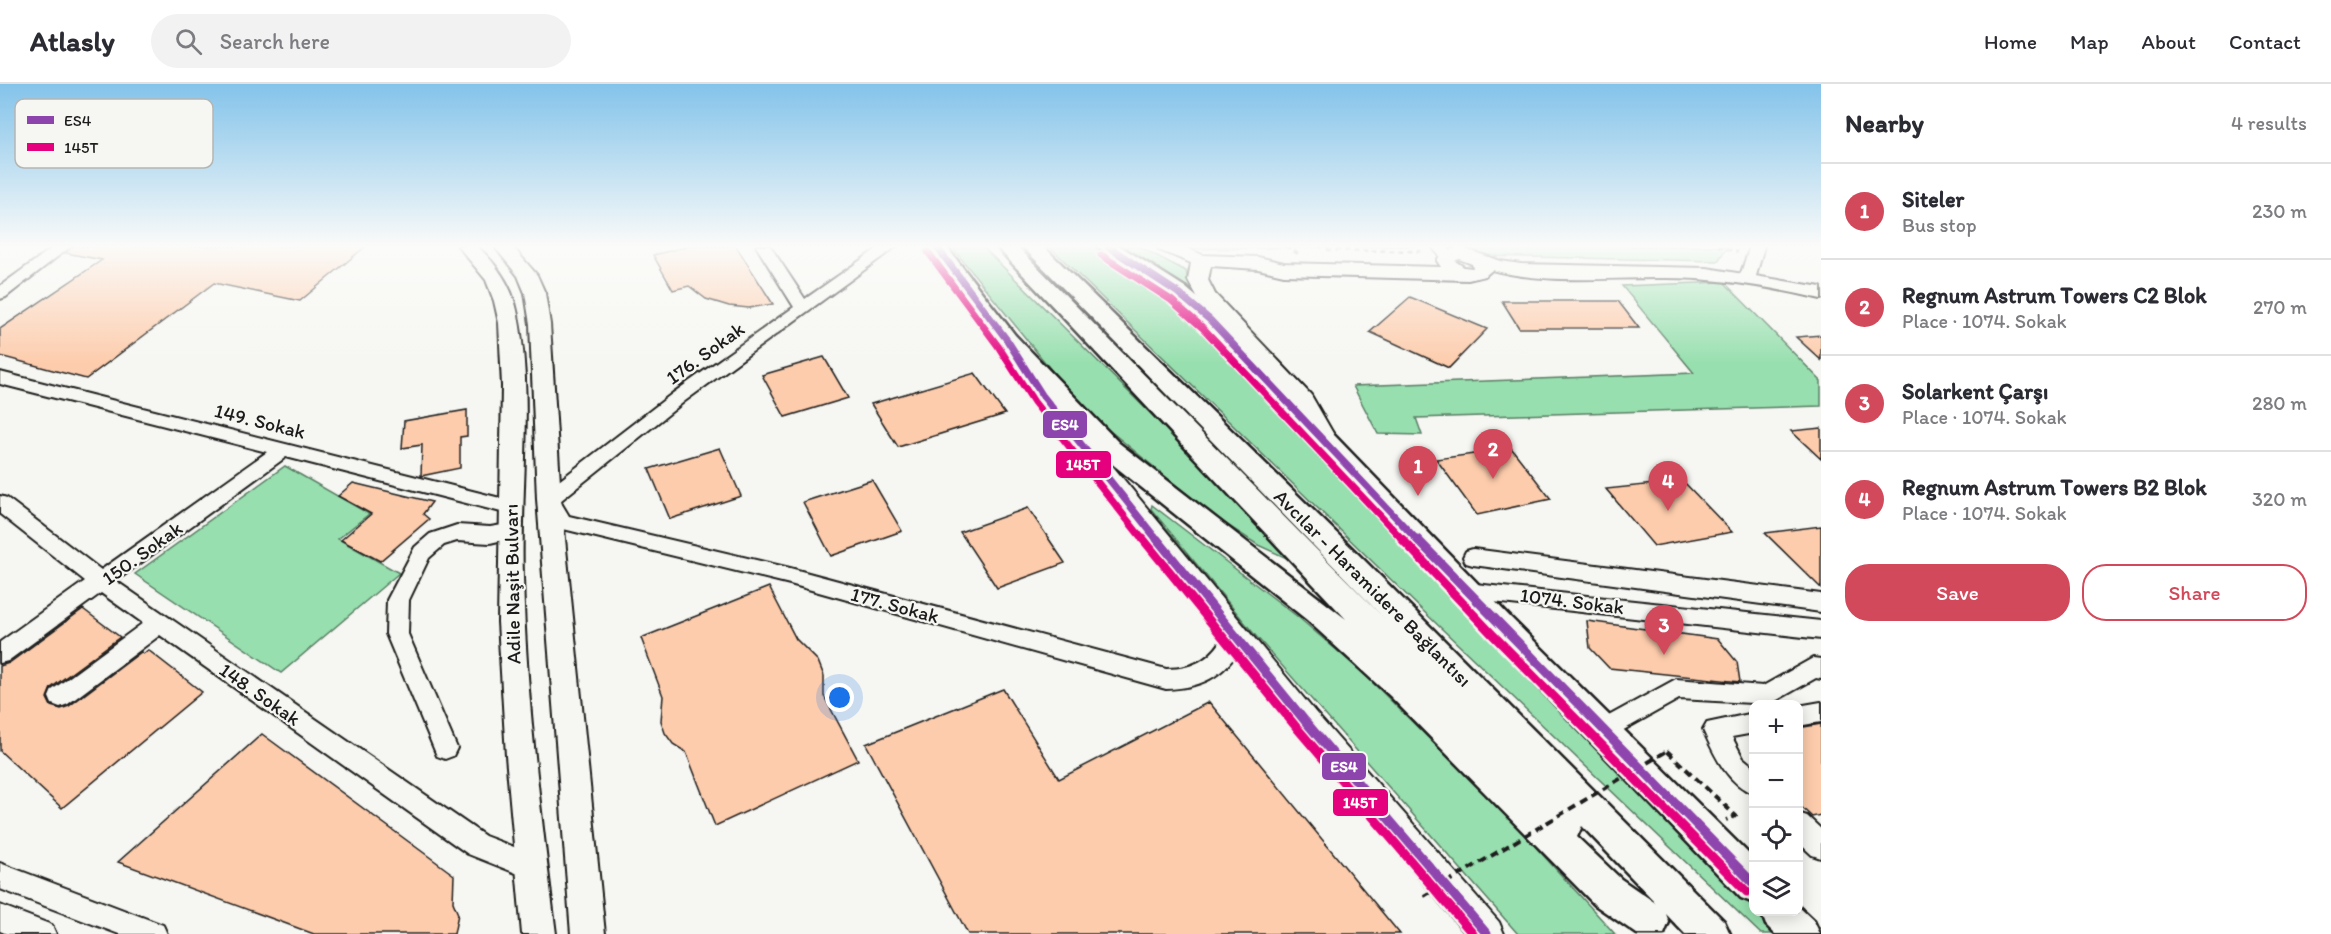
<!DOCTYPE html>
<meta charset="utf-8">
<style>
:root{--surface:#fff;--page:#f2f2f3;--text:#2b2b33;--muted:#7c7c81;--line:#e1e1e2;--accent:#d1495b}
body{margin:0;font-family:Itim,sans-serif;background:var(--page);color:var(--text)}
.controls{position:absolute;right:18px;bottom:18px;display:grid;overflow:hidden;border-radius:12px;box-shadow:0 3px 15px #0003}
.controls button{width:54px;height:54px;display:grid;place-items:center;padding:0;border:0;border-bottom:2px solid var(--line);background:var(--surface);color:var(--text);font:30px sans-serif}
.you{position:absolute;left:840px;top:614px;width:21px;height:21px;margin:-15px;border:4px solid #fff;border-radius:50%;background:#1a73e8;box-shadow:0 0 0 9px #1a73e833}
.badge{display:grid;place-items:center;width:39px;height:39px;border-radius:50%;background:var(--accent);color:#fff;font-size:20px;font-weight:700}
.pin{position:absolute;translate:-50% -50px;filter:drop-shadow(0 2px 3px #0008)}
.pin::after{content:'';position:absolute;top:32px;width:21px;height:18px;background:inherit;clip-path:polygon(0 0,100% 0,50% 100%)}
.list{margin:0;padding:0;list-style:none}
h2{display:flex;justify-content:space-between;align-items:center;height:78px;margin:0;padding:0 24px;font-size:26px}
h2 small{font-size:20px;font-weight:400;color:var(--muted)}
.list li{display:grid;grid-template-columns:39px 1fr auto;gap:18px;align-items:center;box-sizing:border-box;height:96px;padding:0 24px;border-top:2px solid var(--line)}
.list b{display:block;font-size:22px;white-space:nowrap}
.list p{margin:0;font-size:20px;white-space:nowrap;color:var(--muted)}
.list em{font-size:20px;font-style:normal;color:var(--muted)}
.actions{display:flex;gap:12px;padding:18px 24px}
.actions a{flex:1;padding:14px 0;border:2px solid var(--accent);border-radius:24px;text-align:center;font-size:21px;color:var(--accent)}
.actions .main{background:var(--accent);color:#fff}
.icon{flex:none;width:33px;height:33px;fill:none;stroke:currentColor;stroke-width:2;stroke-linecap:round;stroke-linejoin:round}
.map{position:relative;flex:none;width:1821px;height:850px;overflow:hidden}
header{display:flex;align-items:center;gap:36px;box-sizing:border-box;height:84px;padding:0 30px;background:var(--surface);border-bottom:2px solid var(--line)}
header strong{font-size:28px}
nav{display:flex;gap:33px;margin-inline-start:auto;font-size:21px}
.search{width:420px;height:54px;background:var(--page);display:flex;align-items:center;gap:15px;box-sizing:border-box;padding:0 21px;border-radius:33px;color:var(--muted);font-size:22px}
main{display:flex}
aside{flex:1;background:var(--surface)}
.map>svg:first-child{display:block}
.green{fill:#97dfae;stroke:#5a7e65;stroke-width:1.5}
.building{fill:#fdccac;stroke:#1c1c1c;stroke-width:1.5}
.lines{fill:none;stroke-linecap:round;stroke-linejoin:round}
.minor-casing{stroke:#1c1c1c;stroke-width:4}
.major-casing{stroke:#1c1c1c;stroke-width:4}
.highway-casing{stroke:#1c1c1c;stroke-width:5}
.path-far1{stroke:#1c1c1c;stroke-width:3;stroke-dasharray:5 4;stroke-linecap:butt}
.path{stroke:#1c1c1c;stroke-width:4;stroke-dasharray:8 5;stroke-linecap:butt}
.minor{fill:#f6f6f2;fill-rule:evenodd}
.major{fill:#f6f6f2;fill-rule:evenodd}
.highway{fill:#f6f6f2;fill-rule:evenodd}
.path-bridge{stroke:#1c1c1c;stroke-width:4;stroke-dasharray:8 5;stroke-linecap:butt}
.bus-1-far1-casing{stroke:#f6f6f2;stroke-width:10}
.bus-1-casing{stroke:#f6f6f2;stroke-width:14}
.bus-2-far1-casing{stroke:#f6f6f2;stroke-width:10}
.bus-2-casing{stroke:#f6f6f2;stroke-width:14}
.bus-1-far1{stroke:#8e44ad;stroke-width:7}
.bus-1{stroke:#8e44ad;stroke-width:9}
.bus-2-far1{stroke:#e5007d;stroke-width:7}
.bus-2{stroke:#e5007d;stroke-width:9}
.labels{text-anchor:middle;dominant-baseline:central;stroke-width:4.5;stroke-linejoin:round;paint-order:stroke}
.street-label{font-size:20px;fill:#1c1c1c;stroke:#f6f6f2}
.key{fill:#f6f6f2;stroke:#b5b5b2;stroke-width:1.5}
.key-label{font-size:16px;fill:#1c1c1c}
.line-badge{stroke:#f6f6f2;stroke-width:2}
.badge-label{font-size:16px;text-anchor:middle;font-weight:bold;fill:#fff}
</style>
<header>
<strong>Atlasly</strong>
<div class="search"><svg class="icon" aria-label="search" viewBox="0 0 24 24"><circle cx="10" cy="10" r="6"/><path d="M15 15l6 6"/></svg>Search here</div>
<nav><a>Home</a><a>Map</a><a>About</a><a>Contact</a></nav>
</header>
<main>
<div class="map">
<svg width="1821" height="850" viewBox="0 0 1821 850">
<rect width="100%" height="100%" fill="#f6f6f2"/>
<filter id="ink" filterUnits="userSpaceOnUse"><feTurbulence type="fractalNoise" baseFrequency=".0167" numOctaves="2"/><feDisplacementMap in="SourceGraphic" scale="12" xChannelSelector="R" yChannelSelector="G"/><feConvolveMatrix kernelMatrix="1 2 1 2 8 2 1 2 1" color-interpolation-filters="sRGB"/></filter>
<g filter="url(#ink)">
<path class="green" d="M951 162H982L1156 335 1289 475 1258 461 1215 433 1098 337 1065 303Z
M1049 162H1096L1156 200 1186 225 1483 547 1753 823 1754 828H1758L1780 850H1761L1419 523Z
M1118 162H1138L1186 187 1188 199 1197 215Z
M1188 162H1425L1194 165Z
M1467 162H1728L1718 177 1485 172Z
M1724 198 1821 297V322L1416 334 1422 351 1378 350 1353 302 1694 289 1622 202Z
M285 382 369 430 338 455 399 489 281 589 135 490Z
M1152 421 1298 533 1362 588 1511 736 1615 850H1518L1255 551 1151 425Z"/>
<path class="building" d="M73 162H366L300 217 214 199 86 295 0 272V245L102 176 66 169Z
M689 162H736L773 220 749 224 729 222 706 215 689 202 673 206 653 171Z
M1410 213 1487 245 1449 284 1370 248Z
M1502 217H1618L1639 244H1519Z
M1821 251V276L1796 253Z
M824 273 848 314 785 333 762 291Z
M975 289 1005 330 898 363 871 320Z
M467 326V352L460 353V384L421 392 422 361 402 364 404 337Z
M1821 344V375L1791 347Z
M720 364 741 412 670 435 649 385Z
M1512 365 1551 415 1477 431 1436 375Z
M872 396 902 447 831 472 803 418Z
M1683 397 1732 448 1654 462 1606 405Z
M353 399 432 418 423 430 429 435 380 477 341 456 371 430 338 412Z
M1028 424 1065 479 997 504 960 448Z
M1821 442V504L1765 449Z
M769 503 796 555 818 577 824 592V612L858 676 715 742 686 668 673 660 665 649 661 637 663 612 641 554Z
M83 525 120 553 51 604 47 614 51 622 61 625 69 622 141 568 143 570 148 566 202 608 62 724 0 667V582L9 579Z
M1587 537 1718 555 1737 578 1740 598 1609 584 1590 564Z
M1003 605 1059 695 1209 618 1400 850H968L866 660Z
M1821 640V731L1812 733 1798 720V644Z
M262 650 454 791 453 818 458 830 454 850H314L118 778Z"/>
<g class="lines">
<defs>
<path id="minor" d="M55 162H71L6 213 0 215V202Z
M756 162H770L805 215 881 162H897L685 317 560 417 569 432 790 484 1166 585C1196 585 1214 573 1227 547L1235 544 1243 547 1246 553C1229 589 1206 604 1166 605L790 500 555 443 539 415 542 410 673 309 794 223Z
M1431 162H1446L1456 173 1453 176H1443Z
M1750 162H1764L1756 192 1748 197 1740 192Z
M0 288 516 418 519 423 516 428 509 430 286 373 116 497 485 752 540 773 544 782 540 791 531 795 468 770 160 551 68 620 60 623 52 620 49 613 52 606 143 539 101 509 8 577 0 579V558L85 497 0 430V412L7 414 101 486 267 368 0 300Z
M509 440 516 443 519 448 516 453 490 459 457 457 444 461 429 474 409 516 408 550 457 664 453 672 445 675 437 672 386 550 387 516 415 463 430 450 457 441 490 443Z
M1473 465 1821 510V528L1473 481 1466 479 1463 473 1466 467Z
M1466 499 1821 537V555L1466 515 1459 513 1456 507 1459 501Z
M1813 574 1821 575V595L1816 594 1770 620 1679 615 1602 658 1594 654 1590 647 1594 640 1676 595 1763 602Z
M1821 618V638L1798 642V622Z
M1754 629V649L1732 653 1743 674 1754 683V710C1727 700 1714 670 1703 646L1707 639Z
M1798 729 1807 732 1821 745V774L1812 771 1798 758Z
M0 779 163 841 167 850H119L0 805Z
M0 821 52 841 56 850H7L0 847Z"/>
<path id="major" d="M458 162H477C497 180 513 204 518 231 534 316 520 407 523 493 526 613 541 732 556 850H522L506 672 498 538 502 302 499 239 494 217 486 196Z
M494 162H512L537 191 545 209 550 240 561 415 605 850H571L537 415 530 240 525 209 518 192Z
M1157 162H1181L1203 171 1258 173 1284 179 1441 183 1437 177 1441 169 1459 163 1501 177 1521 180 1707 184 1821 203V215C1770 203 1719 194 1666 194 1609 193 1548 201 1492 186L1485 192 1468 196 1284 191 1258 185 1211 182 1208 196 1215 210 1311 311 1334 351 1331 357 1323 359 1315 357 1295 321 1199 217 1188 196 1191 179 1159 166ZM1459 175 1472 180 1473 184 1464 183 1455 177Z
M1018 266 1025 268 1050 306 1315 628 1499 838 1504 850H1466L1295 646 1034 316 1008 273 1011 268Z"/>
<path id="highway" d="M926 162H946L1015 251 1119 359 1346 535 996 162H1017L1385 535 1022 162H1043L1364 476 1724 837 1730 850H1685L1666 830 1669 838 1664 850H1637L1595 821 1390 612 1307 536 1101 371 999 261ZM1582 742 1657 820 1621 795 1577 753Z
M1097 162H1120L1185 203 1218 231 1511 534 1754 775V819L1741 814 1489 552 1202 241 1169 213Z
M1798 822 1814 837 1820 850H1775L1766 841 1761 828H1798Z"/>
</defs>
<use href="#minor" class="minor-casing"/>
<use href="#major" class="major-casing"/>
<use href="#highway" class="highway-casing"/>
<path class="path-far1" d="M1286 162 1300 171
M1318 162 1330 166 1420 167 1418 162
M1557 162H1563
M1718 162 1738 168"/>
<path class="path" d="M1667 667 1736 732 1726 736"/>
<use href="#minor" class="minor"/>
<use href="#major" class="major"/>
<use href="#highway" class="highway"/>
<path class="path-bridge" d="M1424 812 1667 667"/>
<defs>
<path id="bus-1-far1" d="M936 162 1007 256 1042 311 1158 457
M1107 162 1177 208 1210 236 1418 457"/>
<path id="bus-1" d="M1157 455 1305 637 1487 850
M1417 455 1754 800"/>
<path id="bus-2-far1" d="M928 168 998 262 1034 318 1144 457
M1101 171 1171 216 1203 244 1404 457"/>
<path id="bus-2" d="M1143 455 1297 644 1473 850
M1402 455 1492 550 1747 808"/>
</defs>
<use href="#bus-1-far1" class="bus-1-far1-casing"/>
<use href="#bus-1" class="bus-1-casing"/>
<use href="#bus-2-far1" class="bus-2-far1-casing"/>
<use href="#bus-2" class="bus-2-casing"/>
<use href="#bus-1-far1" class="bus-1-far1"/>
<use href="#bus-1" class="bus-1"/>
<use href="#bus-2-far1" class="bus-2-far1"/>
<use href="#bus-2" class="bus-2"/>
</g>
</g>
<linearGradient id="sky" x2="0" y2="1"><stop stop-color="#83c3ea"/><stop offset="0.58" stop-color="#fbfbf9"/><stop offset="1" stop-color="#fbfbf9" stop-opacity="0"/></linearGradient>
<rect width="1821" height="280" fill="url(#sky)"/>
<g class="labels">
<g class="street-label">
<text transform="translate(705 269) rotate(-36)">176. Sokak</text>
<text transform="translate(260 337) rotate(14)">149. Sokak</text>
<text transform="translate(142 469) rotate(-36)">150. Sokak</text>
<text transform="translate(512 500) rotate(-91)">Adile Naşit Bulvarı</text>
<text transform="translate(1373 504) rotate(45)">Avcılar - Haramidere Bağlantısı</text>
<text transform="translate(1572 517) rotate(7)">1074. Sokak</text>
<text transform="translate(895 521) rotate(15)">177. Sokak</text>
<text transform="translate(260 610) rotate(35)">148. Sokak</text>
</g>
</g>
<rect x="15" y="15" width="198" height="69" rx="9" class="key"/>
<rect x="27" y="32" width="27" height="8" fill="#8e44ad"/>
<rect x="27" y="59" width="27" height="8" fill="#e5007d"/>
<g class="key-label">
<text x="64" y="42">ES4</text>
<text x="64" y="69">145T</text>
</g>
<g class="line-badge">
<rect x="1042" y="326" width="46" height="29" rx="6" fill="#8e44ad"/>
<rect x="1055" y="366" width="57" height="29" rx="6" fill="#e5007d"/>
<rect x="1321" y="668" width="46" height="29" rx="6" fill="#8e44ad"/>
<rect x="1332" y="704" width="57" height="29" rx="6" fill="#e5007d"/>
</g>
<g class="badge-label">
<text x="1065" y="346">ES4</text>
<text x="1083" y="386">145T</text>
<text x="1344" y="688">ES4</text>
<text x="1360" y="724">145T</text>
</g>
</svg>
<div class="controls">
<button>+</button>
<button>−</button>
<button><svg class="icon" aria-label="locate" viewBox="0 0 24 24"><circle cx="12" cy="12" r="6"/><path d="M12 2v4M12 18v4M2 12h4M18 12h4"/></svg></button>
<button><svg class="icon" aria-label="layers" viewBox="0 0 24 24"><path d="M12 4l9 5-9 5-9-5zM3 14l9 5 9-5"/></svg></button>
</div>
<div class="you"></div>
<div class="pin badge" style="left:1418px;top:412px">1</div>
<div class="pin badge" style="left:1493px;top:395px">2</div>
<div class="pin badge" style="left:1664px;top:571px">3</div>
<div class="pin badge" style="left:1668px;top:427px">4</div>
</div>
<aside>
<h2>Nearby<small>4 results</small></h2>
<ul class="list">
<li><span class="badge">1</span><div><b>Siteler</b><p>Bus stop</p></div><em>230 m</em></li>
<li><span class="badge">2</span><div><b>Regnum Astrum Towers C2 Blok</b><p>Place · 1074. Sokak</p></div><em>270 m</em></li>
<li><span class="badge">3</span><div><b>Solarkent Çarşı</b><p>Place · 1074. Sokak</p></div><em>280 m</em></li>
<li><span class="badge">4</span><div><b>Regnum Astrum Towers B2 Blok</b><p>Place · 1074. Sokak</p></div><em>320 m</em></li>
</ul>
<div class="actions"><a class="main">Save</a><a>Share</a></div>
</aside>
</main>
